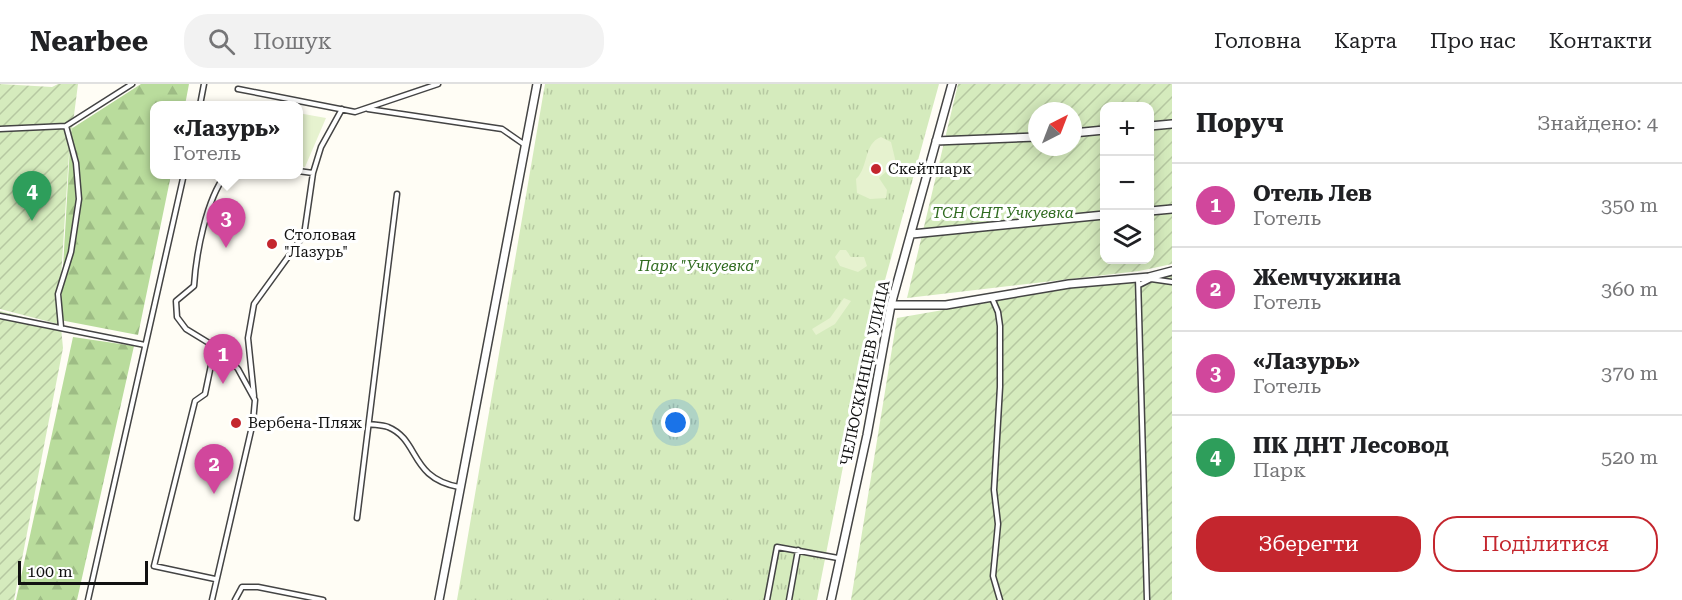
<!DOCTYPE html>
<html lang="uk">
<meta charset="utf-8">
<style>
:root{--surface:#fff;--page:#f2f2f2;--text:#202124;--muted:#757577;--line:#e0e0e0;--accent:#c4262e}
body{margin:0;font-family:"Roboto Serif",serif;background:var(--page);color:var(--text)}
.controls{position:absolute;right:18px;top:18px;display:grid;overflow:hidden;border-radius:12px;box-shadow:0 3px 15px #0003}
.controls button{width:54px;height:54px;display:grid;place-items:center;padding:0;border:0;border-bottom:2px solid var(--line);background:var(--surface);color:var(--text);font:30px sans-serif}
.compass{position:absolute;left:1028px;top:18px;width:54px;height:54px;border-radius:50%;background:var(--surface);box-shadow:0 3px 15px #0003;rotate:42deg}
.scale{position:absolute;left:18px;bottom:15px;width:130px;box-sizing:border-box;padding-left:6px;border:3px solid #111;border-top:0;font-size:16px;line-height:21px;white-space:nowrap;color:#111;-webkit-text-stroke:4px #fff;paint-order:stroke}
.you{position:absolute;left:676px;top:339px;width:21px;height:21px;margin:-15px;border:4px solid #fff;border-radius:50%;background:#1a73e8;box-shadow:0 0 0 9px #1a73e833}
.badge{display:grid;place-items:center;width:39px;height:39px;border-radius:50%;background:var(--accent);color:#fff;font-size:20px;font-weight:700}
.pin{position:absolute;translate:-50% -50px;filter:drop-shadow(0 2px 3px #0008)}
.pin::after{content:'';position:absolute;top:32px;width:21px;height:18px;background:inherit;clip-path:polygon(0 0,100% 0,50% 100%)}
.popup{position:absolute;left:150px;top:17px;width:153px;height:78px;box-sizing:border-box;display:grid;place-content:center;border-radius:12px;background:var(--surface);filter:drop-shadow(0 2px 4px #0005);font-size:20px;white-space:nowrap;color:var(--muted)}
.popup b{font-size:22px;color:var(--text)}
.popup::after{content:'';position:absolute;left:50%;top:100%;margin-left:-12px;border:12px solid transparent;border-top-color:var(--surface)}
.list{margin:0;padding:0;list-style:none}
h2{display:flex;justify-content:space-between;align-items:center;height:78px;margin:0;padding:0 24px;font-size:26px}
h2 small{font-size:20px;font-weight:400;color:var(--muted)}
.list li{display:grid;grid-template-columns:39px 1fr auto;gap:18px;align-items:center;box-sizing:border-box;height:84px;padding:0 24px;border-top:2px solid var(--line)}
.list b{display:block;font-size:22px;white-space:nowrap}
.list p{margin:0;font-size:20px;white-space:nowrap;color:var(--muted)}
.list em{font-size:20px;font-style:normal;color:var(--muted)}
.actions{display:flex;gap:12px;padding:18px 24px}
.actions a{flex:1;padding:14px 0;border:2px solid var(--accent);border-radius:24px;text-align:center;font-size:21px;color:var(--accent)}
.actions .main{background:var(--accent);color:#fff}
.icon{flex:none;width:33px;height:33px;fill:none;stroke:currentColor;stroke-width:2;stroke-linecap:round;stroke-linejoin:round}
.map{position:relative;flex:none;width:1172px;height:516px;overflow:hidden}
header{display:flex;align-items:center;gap:36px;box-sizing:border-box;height:84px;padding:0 30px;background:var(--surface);border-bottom:2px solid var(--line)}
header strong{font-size:28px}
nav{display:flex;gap:33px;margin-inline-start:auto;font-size:21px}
.search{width:420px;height:54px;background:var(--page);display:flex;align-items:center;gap:15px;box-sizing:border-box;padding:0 21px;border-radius:24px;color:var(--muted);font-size:22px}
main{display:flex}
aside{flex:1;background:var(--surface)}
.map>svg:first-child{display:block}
.forest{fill:url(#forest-firs)}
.park{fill:url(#park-tufts)}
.garden{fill:url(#garden-furrows);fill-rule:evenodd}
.pitch{fill:#e6f2cf}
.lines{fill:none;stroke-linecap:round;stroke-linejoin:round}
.service-casing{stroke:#444;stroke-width:7}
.minor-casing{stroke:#444;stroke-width:10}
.service{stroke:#fff;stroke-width:4}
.minor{stroke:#fff;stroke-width:7}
.poi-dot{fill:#c4262e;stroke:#fff;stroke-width:2}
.labels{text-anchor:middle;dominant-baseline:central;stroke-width:6;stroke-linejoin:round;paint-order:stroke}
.poi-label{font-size:15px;fill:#111;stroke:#fff;text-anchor:start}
.park-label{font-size:15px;font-style:italic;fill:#2f6b1f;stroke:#fff}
.street-label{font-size:15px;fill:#111;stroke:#fff}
</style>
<header>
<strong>Nearbee</strong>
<div class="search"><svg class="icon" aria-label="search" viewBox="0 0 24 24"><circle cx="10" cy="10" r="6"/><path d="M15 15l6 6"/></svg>Пошук</div>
<nav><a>Головна</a><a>Карта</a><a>Про нас</a><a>Контакти</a></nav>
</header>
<main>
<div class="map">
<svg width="1172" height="516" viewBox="0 0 1172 516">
<defs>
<pattern id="forest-firs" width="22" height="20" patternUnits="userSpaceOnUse" patternTransform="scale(1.5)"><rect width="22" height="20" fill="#b9dc9c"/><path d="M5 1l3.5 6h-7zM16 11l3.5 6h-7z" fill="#9ebc85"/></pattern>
<pattern id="park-tufts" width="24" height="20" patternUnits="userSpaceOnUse" patternTransform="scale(1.5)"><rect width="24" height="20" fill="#d5ebbd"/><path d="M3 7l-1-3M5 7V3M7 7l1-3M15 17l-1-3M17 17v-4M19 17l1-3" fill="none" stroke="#b6c8a1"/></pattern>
<pattern id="garden-furrows" width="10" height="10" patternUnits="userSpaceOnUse" patternTransform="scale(1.5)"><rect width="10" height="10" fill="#d5ebbd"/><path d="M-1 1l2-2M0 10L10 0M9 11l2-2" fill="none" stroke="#b6c8a1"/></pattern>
</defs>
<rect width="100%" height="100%" fill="#fffdf5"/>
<path class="forest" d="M141 0H189L185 21H154V90L171 91 138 251 60 236 71 45Z
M73 253 134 262 77 516H16Z"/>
<path class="park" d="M545 0H939L866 265 817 516H457Z"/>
<path class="garden" d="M0 0 52 3 58 0H78L69 70 58 240 0 225Z
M958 0H1172V180L1139 187 907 214ZM1104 22H1150V176H1104ZM1037 27H1073V63H1037Z
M1172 186V516H851L897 234Z
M0 227 61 243 63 264 14 516H0Z"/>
<path class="pitch" d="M298 29 326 34 305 83 298 82Z
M881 53 891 58 896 79 879 94 887 106 886 114 870 115 857 109 856 95C869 83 863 60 881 53Z
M840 166H846L851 173H864L867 182 858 188 840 182 835 173Z
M844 214 851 217 835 240 816 251 812 245 830 234Z"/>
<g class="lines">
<defs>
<path id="service" d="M238 5 355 28 438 0
M200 21 204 0
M368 25 502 45 525 61
M0 45 66 42 132 0
M298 87 313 89 321 63 342 25
M1138 194 1147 516
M1139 201 1151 195 1172 198
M992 214 998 228 1000 242V303L994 406 998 440 993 492 1000 516
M0 232 145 261
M61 243 58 210 71 168 79 115 76 79 66 42
M254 312 248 254 254 220 304 151 313 89
M369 340C374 341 382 341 388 343 420 356 409 394 459 403
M357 434 397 110
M215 495 154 482 195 317 205 310 215 262
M88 516 184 90
M212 516 253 338 255 316 238 285 222 267 186 245 177 233 176 217 194 202C196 170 206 116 226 90
M235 516 242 503H258L323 516
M767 516 777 463 838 474
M789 516 798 466"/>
<path id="minor" d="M1150 42 1172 40
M1073 49 1104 46
M936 57 1037 53
M1150 127 1172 125
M912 150 1104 131
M891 221H946L1069 200 1149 193 1172 187
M439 516 537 0
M831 516 867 351 891 221 952 0"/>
</defs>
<use href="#service" class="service-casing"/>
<use href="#minor" class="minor-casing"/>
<use href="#service" class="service"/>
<use href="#minor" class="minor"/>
</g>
<g class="poi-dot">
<circle cx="876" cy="85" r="6"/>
<circle cx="272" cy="160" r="6"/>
<circle cx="236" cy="339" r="6"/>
</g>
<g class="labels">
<g class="poi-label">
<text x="888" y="85">Скейтпарк</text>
<text x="284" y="151">Столовая<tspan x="284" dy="17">"Лазурь"</tspan></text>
<text x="248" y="339">Вербена-Пляж</text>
</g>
<g class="park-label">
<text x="1003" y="129">ТСН СНТ Учкуевка</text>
<text x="699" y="182">Парк "Учкуевка"</text>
</g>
<g class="street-label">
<text transform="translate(865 289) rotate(-78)">ЧЕЛЮСКИНЦЕВ УЛИЦА</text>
</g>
</g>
</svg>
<div class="controls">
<button>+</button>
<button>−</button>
<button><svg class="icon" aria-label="layers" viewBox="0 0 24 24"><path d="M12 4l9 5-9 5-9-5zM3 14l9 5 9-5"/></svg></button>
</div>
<svg class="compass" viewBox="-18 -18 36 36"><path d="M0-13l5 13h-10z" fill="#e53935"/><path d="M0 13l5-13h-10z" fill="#757577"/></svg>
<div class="scale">100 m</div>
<div class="you"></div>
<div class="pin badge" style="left:223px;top:300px;background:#d1479c">1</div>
<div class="pin badge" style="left:214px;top:410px;background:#d1479c">2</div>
<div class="pin badge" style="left:226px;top:164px;background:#d1479c">3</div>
<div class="popup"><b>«Лазурь»</b>Готель</div>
<div class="pin badge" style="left:32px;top:137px;background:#2e9e5b">4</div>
</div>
<aside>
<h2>Поруч<small>Знайдено: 4</small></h2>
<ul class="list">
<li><span class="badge" style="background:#d1479c">1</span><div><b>Отель Лев</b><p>Готель</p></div><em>350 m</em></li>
<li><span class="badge" style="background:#d1479c">2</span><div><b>Жемчужина</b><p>Готель</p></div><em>360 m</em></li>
<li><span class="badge" style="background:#d1479c">3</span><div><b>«Лазурь»</b><p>Готель</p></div><em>370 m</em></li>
<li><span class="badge" style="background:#2e9e5b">4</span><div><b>ПК ДНТ Лесовод</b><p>Парк</p></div><em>520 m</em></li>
</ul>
<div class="actions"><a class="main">Зберегти</a><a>Поділитися</a></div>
</aside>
</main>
